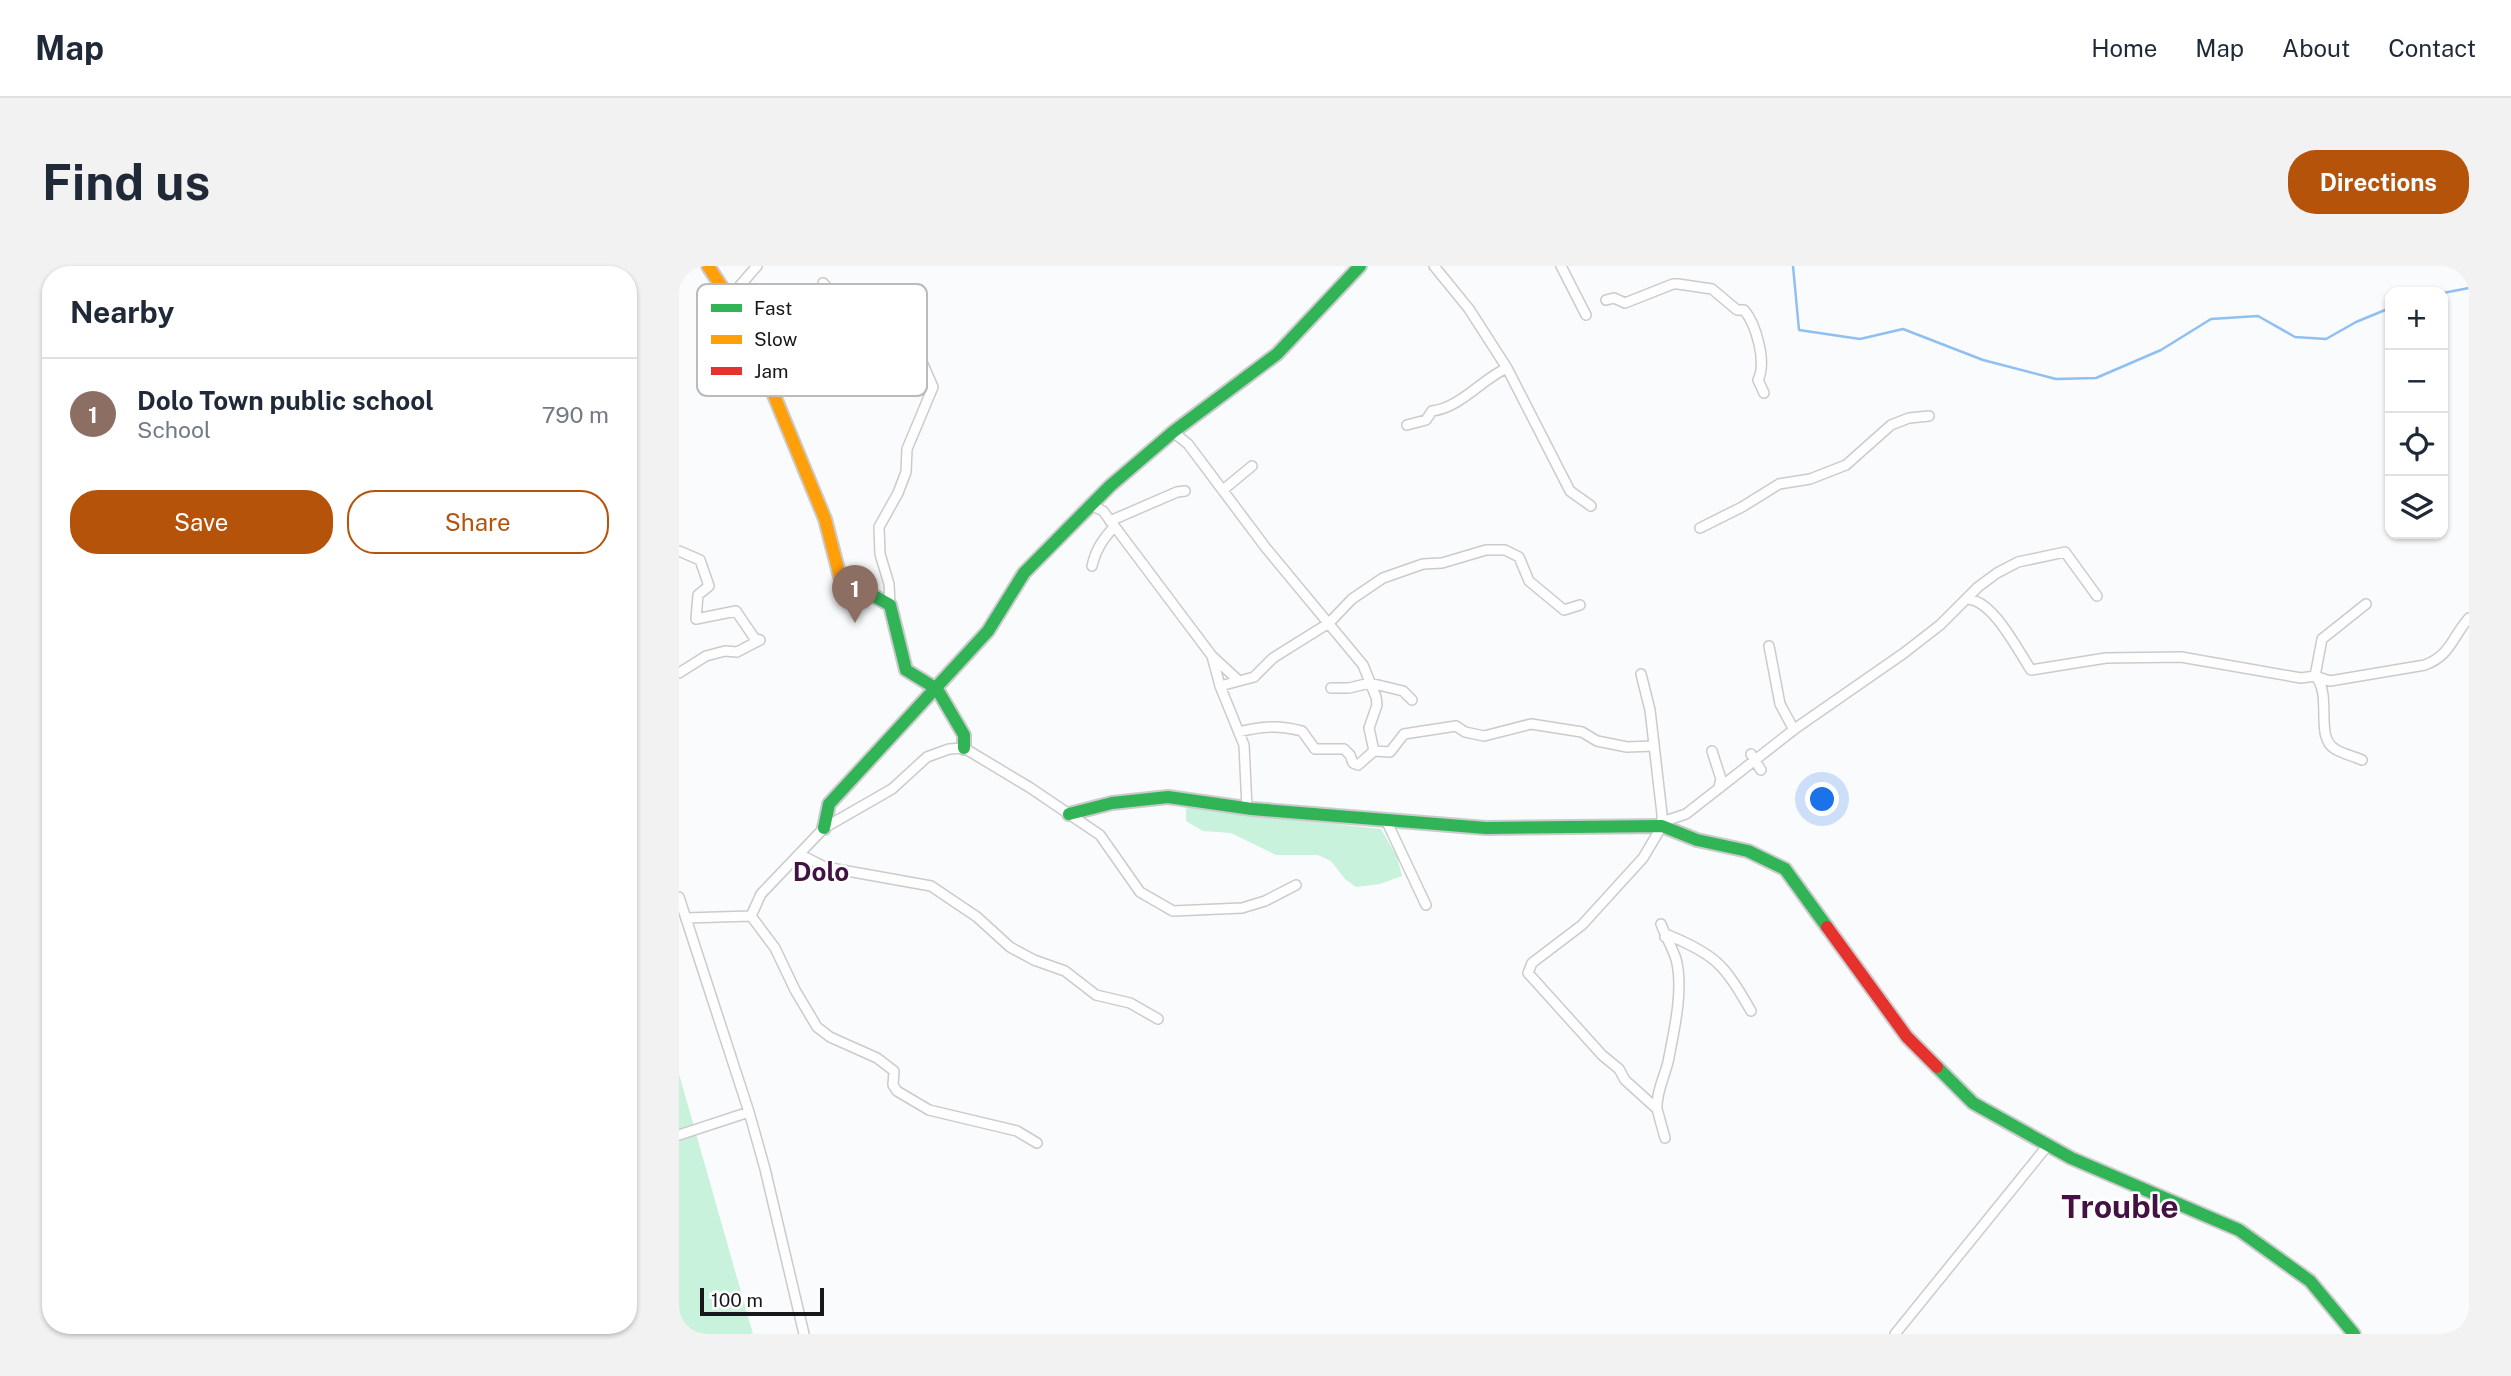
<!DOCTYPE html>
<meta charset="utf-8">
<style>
:root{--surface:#fff;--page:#f2f2f3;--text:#1f2937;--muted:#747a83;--line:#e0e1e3;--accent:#b45309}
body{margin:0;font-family:"Public Sans",sans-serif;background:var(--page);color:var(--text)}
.controls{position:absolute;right:21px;top:21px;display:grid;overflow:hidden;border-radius:14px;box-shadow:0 2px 5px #0004}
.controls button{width:63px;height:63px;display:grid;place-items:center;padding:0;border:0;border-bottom:2px solid var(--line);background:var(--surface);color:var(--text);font:35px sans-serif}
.scale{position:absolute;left:21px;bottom:18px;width:124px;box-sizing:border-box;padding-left:7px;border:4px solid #171819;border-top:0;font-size:19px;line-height:24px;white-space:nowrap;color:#171819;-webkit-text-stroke:5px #fff;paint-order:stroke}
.you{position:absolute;left:1144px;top:534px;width:24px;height:24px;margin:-18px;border:5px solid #fff;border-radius:50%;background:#1a73e8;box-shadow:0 0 0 10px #1a73e833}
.badge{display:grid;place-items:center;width:46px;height:46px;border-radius:50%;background:var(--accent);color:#fff;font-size:23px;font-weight:700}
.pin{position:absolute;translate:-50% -58px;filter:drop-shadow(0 2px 4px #0008)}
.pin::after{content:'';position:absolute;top:37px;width:24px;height:21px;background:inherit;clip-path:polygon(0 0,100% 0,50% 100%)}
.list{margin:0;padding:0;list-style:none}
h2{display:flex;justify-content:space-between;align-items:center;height:91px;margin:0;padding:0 28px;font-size:30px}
h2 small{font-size:23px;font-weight:400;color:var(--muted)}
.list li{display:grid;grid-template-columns:46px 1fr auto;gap:21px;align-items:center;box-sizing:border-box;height:112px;padding:0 28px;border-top:2px solid var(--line)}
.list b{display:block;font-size:26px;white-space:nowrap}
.list p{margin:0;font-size:23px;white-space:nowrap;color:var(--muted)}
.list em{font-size:23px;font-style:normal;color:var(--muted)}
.actions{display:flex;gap:14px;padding:21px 28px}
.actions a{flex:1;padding:16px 0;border:2px solid var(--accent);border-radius:28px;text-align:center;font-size:24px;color:var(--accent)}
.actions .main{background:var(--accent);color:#fff}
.icon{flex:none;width:38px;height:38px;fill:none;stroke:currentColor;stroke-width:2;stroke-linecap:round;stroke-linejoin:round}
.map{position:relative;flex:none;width:1790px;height:1068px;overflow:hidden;border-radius:28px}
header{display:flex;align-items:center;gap:42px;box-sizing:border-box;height:98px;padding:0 35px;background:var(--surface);border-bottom:2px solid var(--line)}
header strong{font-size:33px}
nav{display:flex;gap:38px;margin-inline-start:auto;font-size:24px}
.intro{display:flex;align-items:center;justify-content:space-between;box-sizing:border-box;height:168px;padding:0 42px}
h1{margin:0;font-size:49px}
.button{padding:18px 32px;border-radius:28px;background:var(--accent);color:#fff;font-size:24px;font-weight:700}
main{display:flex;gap:42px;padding:0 42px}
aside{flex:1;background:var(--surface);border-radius:28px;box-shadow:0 2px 5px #0004}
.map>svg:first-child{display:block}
.green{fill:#c8f2db}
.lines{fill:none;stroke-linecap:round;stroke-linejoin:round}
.stream{stroke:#90bff1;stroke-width:2.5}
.street-casing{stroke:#cbcbcd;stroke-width:12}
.fast-casing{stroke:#cbcbcd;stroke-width:16}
.slow-casing{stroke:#cbcbcd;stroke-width:16}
.jam-casing{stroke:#cbcbcd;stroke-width:16}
.street{stroke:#fefeff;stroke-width:9}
.fast{stroke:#30b455;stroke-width:12}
.slow{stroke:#ff9f0a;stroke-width:12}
.jam{stroke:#e5322d;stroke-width:12}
.labels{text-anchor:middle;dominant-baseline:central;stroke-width:5;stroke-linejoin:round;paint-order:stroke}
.neighbourhood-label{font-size:26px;font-weight:bold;fill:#431243;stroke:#fff}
.district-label{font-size:32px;font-weight:bold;fill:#431243;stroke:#fff}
.key{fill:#fff;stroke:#b9baba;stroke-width:2}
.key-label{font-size:19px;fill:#171819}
</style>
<header>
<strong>Map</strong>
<nav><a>Home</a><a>Map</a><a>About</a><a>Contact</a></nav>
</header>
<div class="intro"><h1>Find us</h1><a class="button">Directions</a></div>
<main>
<aside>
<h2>Nearby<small></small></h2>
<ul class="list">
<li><span class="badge" style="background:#8d6e63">1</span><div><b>Dolo Town public school</b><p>School</p></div><em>790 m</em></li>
</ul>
<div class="actions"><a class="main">Save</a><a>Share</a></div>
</aside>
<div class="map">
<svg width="1790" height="1068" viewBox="0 0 1790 1068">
<rect width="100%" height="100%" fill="#fafbfd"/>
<path class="green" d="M517 540 556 547 702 563 718 591 723 610 701 618 677 621 666 613 652 595 639 589H597L552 567 524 565 507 555V543Z
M0 808 74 1068H0Z"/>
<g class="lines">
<path class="stream" d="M1114 0 1120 64 1181 73 1224 63 1304 94 1377 113 1417 112 1482 84 1532 53 1579 50 1616 71 1647 73 1677 56 1711 42
M1764 27 1790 22"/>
<defs>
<path id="street" d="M755 0 790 43 828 102 891 225 912 240
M882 0 907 49
M144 17 163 39C163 71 193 75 217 68 223 66 233 69 239 69V87L254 121 228 183 227 206 219 227 200 261 201 288 210 318 211 339
M48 29 58 23 78 0
M927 34 935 32 946 37 994 18H999L1033 23 1058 44H1065C1077 58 1088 96 1079 114L1085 127
M728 159 747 154 753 145C781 142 803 113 828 102
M494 166 509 178 587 282 684 399 697 431 698 439 690 462 695 485
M544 224 573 200
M412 239 424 245 533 390 541 420 565 479 568 542
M431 255 498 226 506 225
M1021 262 1063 241 1100 218 1131 213 1167 199 1212 159 1230 152 1250 150
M0 285 21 294 30 320 19 329 17 353 57 345 76 373 81 374 58 386 46 385 27 390 0 407
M413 300C417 283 424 273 435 261
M1288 333C1314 334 1338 383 1352 404L1427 392 1502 391 1622 412 1636 410 1651 415 1746 399C1772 389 1773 371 1790 352
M1090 380 1101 438 1115 464
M533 390 560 415
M962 408 971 444 983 548V560L964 592 903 659 853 697 849 707 923 789 940 803 946 814 978 843C977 827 985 812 989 796 995 765 1005 723 997 693 993 681 986 669 982 658
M541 420 575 411 594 392 650 357 673 333 704 312 744 298 763 297 807 284H826L840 291 850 315 885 344 901 339
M652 422H670L691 417 724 425 733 434
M560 466C583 460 600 459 623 465L636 483H665L671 489 674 497 679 499 695 485 711 486 725 468 777 460 786 466 805 470 852 458 903 466 918 475 948 481 975 480
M1033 485 1042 513 1040 521
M1072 488 1082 504
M1683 494C1674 490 1664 488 1656 483 1635 471 1654 428 1636 410L1643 373 1687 338
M707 554 747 639
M983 556 1007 548 1117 462 1225 387 1261 359 1299 321 1318 307 1339 296 1386 286 1418 330
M120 588 146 601 252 620 298 651 331 681 355 694 386 705 417 729 451 737 479 753
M0 631 70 846 86 903 125 1068
M72 650 96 682 116 724 138 761 151 771 198 792 215 805 214 819 218 825 250 844 338 865 358 877
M7 652 72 650 82 628 145 562 213 523 248 491 270 483 285 482 350 521 421 569 461 626 494 645 563 642 586 635 617 619
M986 671 989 669C1038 689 1046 700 1072 745
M978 843 986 872
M0 869 70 846
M1216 1068 1369 879"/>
<path id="fast" d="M177 320 211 339 227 404 258 423 285 469V482
M390 548 433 537 489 531 573 543 807 562 983 560 1018 574 1069 585 1106 603 1148 661
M145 562 150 538 309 365 345 307 431 220 494 166 598 88 681 0
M1258 801 1294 837 1392 892 1560 964 1631 1015 1675 1068"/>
<path id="slow" d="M29 0 48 29 90 117 146 253 161 311 177 320"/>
<path id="jam" d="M1148 661 1228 771 1258 801"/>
</defs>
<use href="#street" class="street-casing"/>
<use href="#fast" class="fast-casing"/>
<use href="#slow" class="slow-casing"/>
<use href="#jam" class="jam-casing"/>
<use href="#street" class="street"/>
<use href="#fast" class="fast"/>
<use href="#slow" class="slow"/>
<use href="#jam" class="jam"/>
</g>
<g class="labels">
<g class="neighbourhood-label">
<text x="142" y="605">Dolo</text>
</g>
<g class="district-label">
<text x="1441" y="940">Trouble</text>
</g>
</g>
<rect x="18" y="18" width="230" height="112" rx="10" class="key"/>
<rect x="32" y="38" width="31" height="8" fill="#30b455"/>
<rect x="32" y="69" width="31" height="9" fill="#ff9f0a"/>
<rect x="32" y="101" width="31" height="8" fill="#e5322d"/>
<g class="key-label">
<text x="75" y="49">Fast</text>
<text x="75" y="80">Slow</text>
<text x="75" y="112">Jam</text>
</g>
</svg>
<div class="controls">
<button>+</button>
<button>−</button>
<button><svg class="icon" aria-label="locate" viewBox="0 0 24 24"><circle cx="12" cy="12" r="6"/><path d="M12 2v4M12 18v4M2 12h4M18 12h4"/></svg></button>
<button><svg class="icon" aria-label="layers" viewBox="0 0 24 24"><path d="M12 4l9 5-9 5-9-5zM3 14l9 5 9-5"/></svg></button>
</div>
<div class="scale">100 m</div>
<div class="you"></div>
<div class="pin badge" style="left:176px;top:357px;background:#8d6e63">1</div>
</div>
</main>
